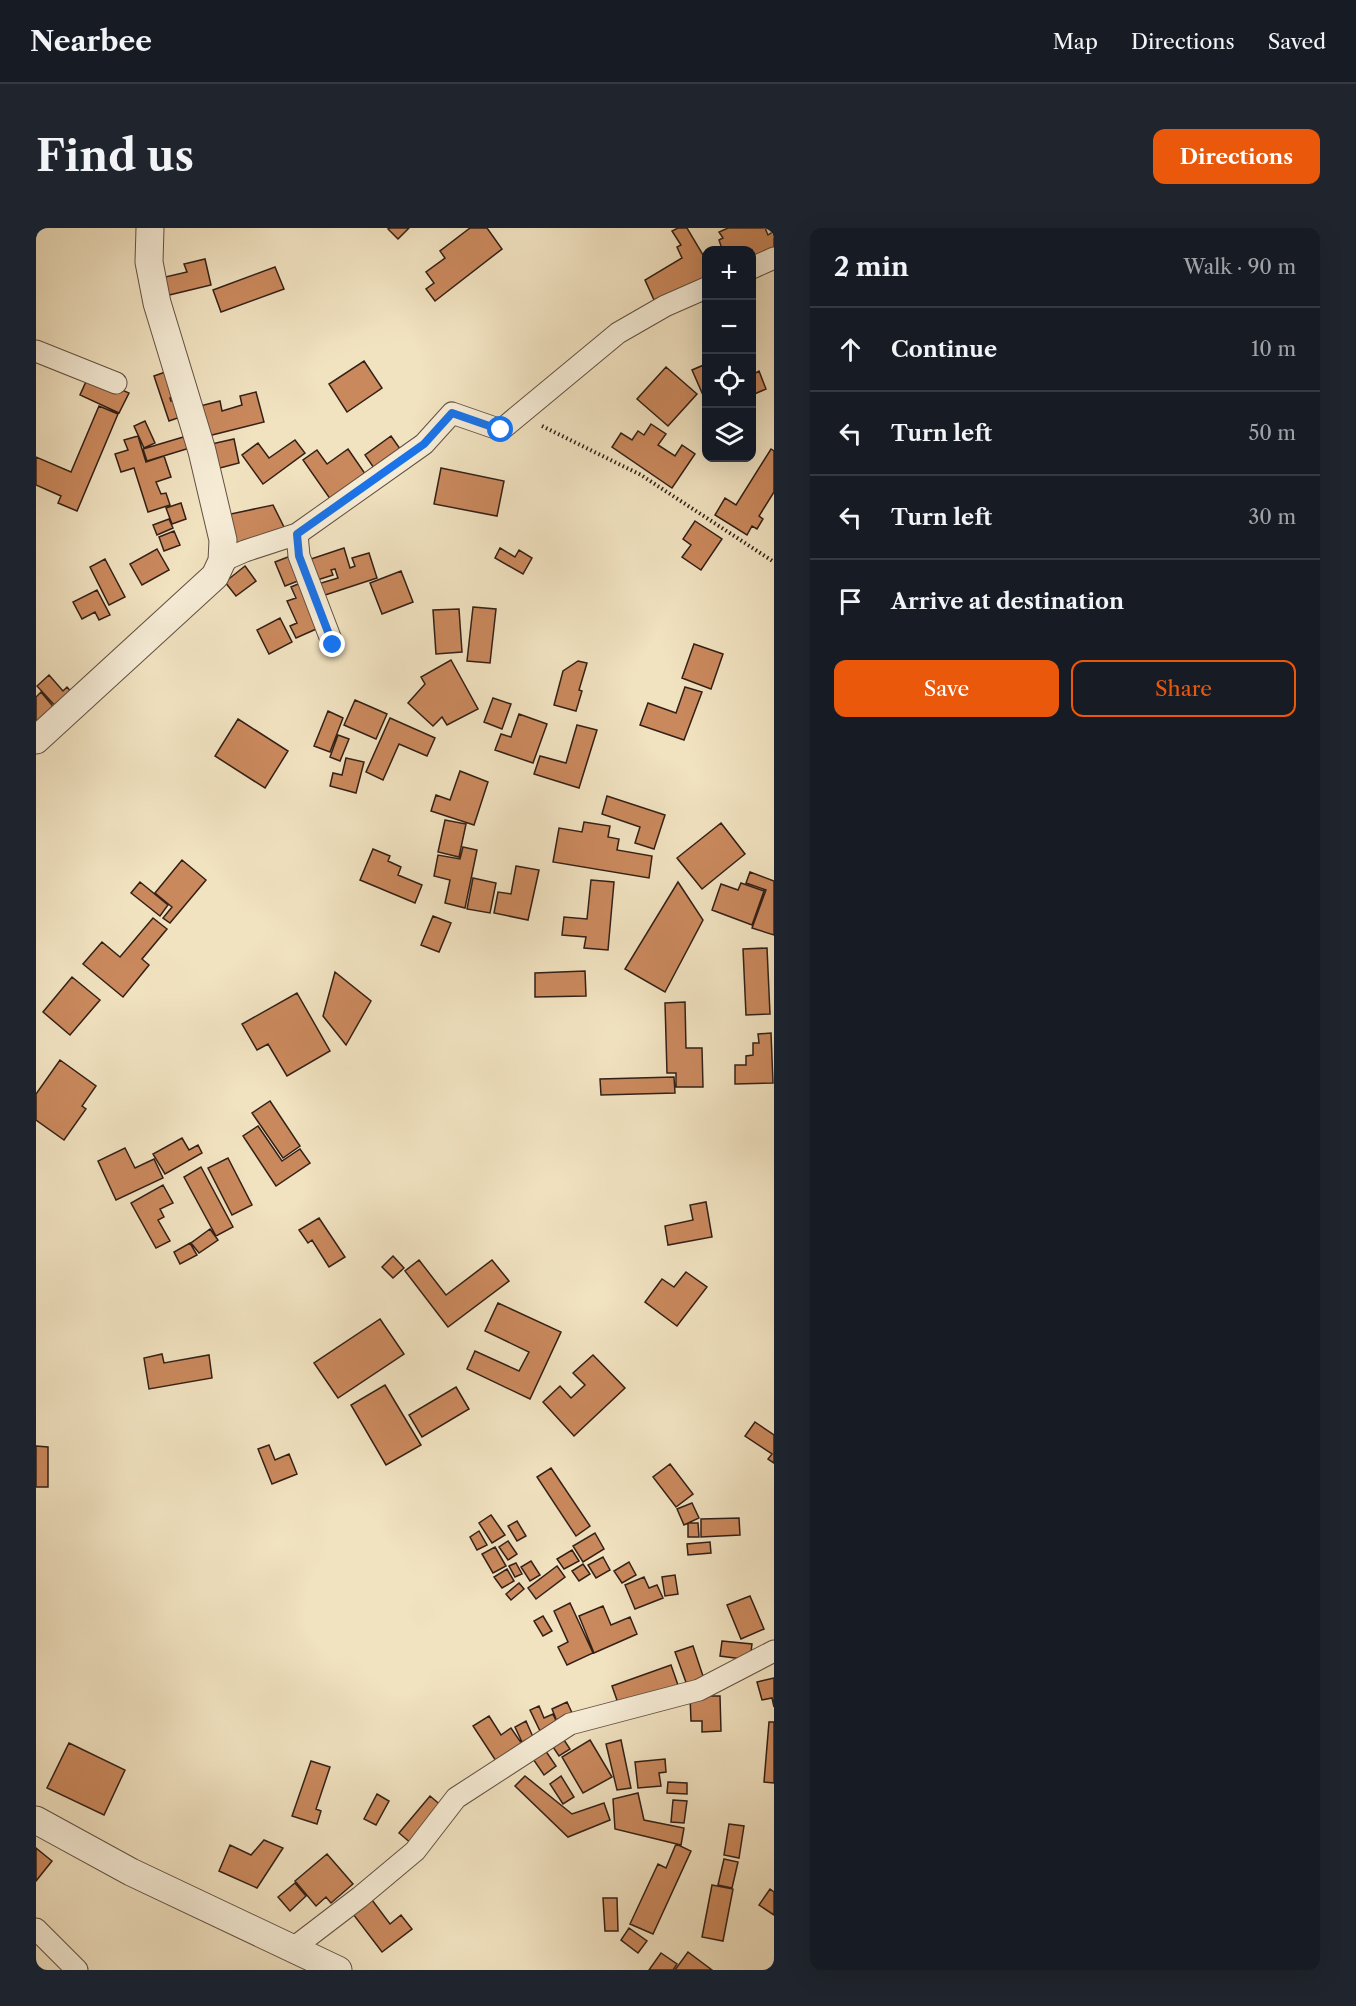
<!DOCTYPE html>
<meta charset="utf-8">
<style>
:root{--surface:#171b24;--page:#20242c;--text:#f1f3f6;--muted:#9ea1a6;--line:#363941;--accent:#ea580c}
body{margin:0;font-family:"Libre Caslon Text",serif;background:var(--page);color:var(--text)}
.controls{position:absolute;right:18px;top:18px;display:grid;overflow:hidden;border-radius:12px;box-shadow:0 6px 24px #0002}
.controls button{width:54px;height:54px;display:grid;place-items:center;padding:0;border:0;border-bottom:2px solid var(--line);background:var(--surface);color:var(--text);font:30px sans-serif}
.stop{position:absolute;width:18px;height:18px;margin:-14px;border:4px solid #1a73e8;border-radius:50%;background:#fff}
.stop.end{background:#1a73e8;border-color:#fff;box-shadow:0 2px 6px #0008}
.list{margin:0;padding:0;list-style:none}
h2{display:flex;justify-content:space-between;align-items:center;height:78px;margin:0;padding:0 24px;font-size:26px}
h2 small{font-size:20px;font-weight:400;color:var(--muted)}
.list li{display:grid;grid-template-columns:39px 1fr auto;gap:18px;align-items:center;box-sizing:border-box;height:84px;padding:0 24px;border-top:2px solid var(--line)}
.list b{display:block;font-size:22px;white-space:nowrap}
.list em{font-size:20px;font-style:normal;color:var(--muted)}
.actions{display:flex;gap:12px;padding:18px 24px}
.actions a{flex:1;padding:14px 0;border:2px solid var(--accent);border-radius:12px;text-align:center;font-size:21px;color:var(--accent)}
.actions .main{background:var(--accent);color:#fff}
.icon{flex:none;width:33px;height:33px;fill:none;stroke:currentColor;stroke-width:2;stroke-linecap:round;stroke-linejoin:round}
.map{position:relative;flex:none;width:738px;height:1742px;overflow:hidden;border-radius:12px}
header{display:flex;align-items:center;gap:36px;box-sizing:border-box;height:84px;padding:0 30px;background:var(--surface);border-bottom:2px solid var(--line)}
header strong{font-size:28px}
nav{display:flex;gap:33px;margin-inline-start:auto;font-size:21px}
.intro{display:flex;align-items:center;justify-content:space-between;box-sizing:border-box;height:144px;padding:0 36px}
h1{margin:0;font-size:42px}
.button{padding:15px 27px;border-radius:12px;background:var(--accent);color:#fff;font-size:21px;font-weight:700}
main{display:flex;gap:36px;padding:0 36px}
aside{flex:1;background:var(--surface);border-radius:12px;box-shadow:0 6px 24px #0002}
.map>svg:first-child{display:block}
.building{fill:#ca895d;stroke:#332017;stroke-width:1.5}
.lines{fill:none;stroke-linecap:round;stroke-linejoin:round}
.minor-casing{stroke:#625041;stroke-width:23}
.tertiary-casing{stroke:#625041;stroke-width:29}
.path{stroke:#332017;stroke-width:4;stroke-dasharray:1.5 3;stroke-linecap:butt}
.minor{stroke:#f6ecd6;stroke-width:21}
.tertiary{stroke:#f6ecd6;stroke-width:27}
.route{stroke:#1a73e8;stroke-width:8}
</style>
<header>
<strong>Nearbee</strong>
<nav><a>Map</a><a>Directions</a><a>Saved</a></nav>
</header>
<div class="intro"><h1>Find us</h1><a class="button">Directions</a></div>
<main>
<div class="map">
<svg width="738" height="1742" viewBox="0 0 738 1742">
<rect width="100%" height="100%" fill="#f1e2c0"/>
<filter id="stains"><feTurbulence type="fractalNoise" baseFrequency=".00333" numOctaves="4"/><feColorMatrix values="0 0 0 0 .2 0 0 0 0 .09 0 0 0 0 .02 0 0 0 .5 -.17"/></filter>
<radialGradient id="worn" r=".72"><stop offset=".6" stop-color="#630" stop-opacity="0"/><stop offset="1" stop-color="#630" stop-opacity=".3"/></radialGradient>
<path class="building" d="M354 0H373L362 11 352 1Z
M434 0H451L466 21 399 73 390 61 398 55 390 44 409 30 404 23Z
M642 0H651L670 32V49L618 72 609 52 646 30 641 19 645 17 636 3Z
M692 0H729L732 7 738 3V19L716 29V22H684L682 20 685 18 683 12 687 10 683 4Z
M169 31 175 57 129 68 125 50 151 44 148 36Z
M239 39 248 61 185 84 177 62Z
M328 133 346 160 311 184 293 156Z
M670 136V174L656 142Z
M630 139 661 166 632 198 601 171Z
M135 142 143 167 134 170 135 173 144 170 150 187 133 193 118 148Z
M723 143 730 161 716 167V147Z
M53 147 93 165 83 185 44 167Z
M220 164 228 194 172 208 164 178 184 173 186 183 206 177 204 168Z
M63 178 82 186 41 283 22 275 25 268 0 257V229L35 244Z
M109 193 119 215 108 220 98 198Z
M615 196 630 206 622 217 639 228 646 217 659 226 636 260 576 219 585 205 596 212 602 203 608 207Z
M154 207 157 219 111 233 107 221Z
M102 208 110 234 128 228 135 249 120 254 125 266 130 265 134 277 112 284 98 240 85 244 79 226 92 222 88 212Z
M355 208 367 225 340 243 329 227Z
M198 211 203 235 176 242 171 217Z
M259 212 269 225 227 256 206 227 222 215 233 230Z
M312 221 332 250 297 275 267 232 281 222 291 236Z
M735 221 738 223V264L723 288 727 291 721 301 716 298 711 307 679 287 689 270 700 277Z
M405 240 468 253 461 288 398 276Z
M145 275 150 291 136 296 130 280Z
M237 277 250 303 201 315 190 287Z
M133 291 137 300 121 307 117 297Z
M659 293 686 311 665 342 646 329 655 317 647 311Z
M138 303 144 317 128 323 123 309Z
M308 320 314 340 319 338 316 330 333 325 341 350 286 368 282 356 302 350 299 341 295 342 297 347 278 353 272 332Z
M464 320 479 329 483 322 496 330 487 346 459 330Z
M121 321 133 342 106 357 94 336Z
M257 327 267 351 249 358 239 334Z
M69 331 89 369 73 377 54 339Z
M209 338 220 353 200 368 189 354Z
M365 343 377 374 346 386 334 355Z
M267 354 287 398 260 410 254 398 261 395 251 373 260 370 255 359Z
M61 362 74 387 63 392 59 384 46 391 37 374Z
M437 379 460 381 454 435 431 433Z
M423 381 426 424 400 426 397 382Z
M244 390 256 414 233 426 221 402Z
M658 416 687 426 675 461 646 450Z
M415 432 442 481 411 497 406 489 397 498 372 475 389 456 385 449Z
M542 433 551 435 543 462 546 463 540 483 518 477 527 443Z
M13 447 27 463 31 459 38 467 22 481 1 458Z
M649 459 666 464 648 512 604 497 612 475 640 485Z
M5 464 21 483 0 500V469Z
M457 470 475 476 466 501 448 494Z
M319 472 351 486 340 511 308 497Z
M292 483 307 490 294 524 278 518Z
M483 486 511 496 497 535 459 522 465 506 475 509Z
M354 490 399 510 391 528 363 516 347 552 330 544Z
M202 491 252 523 229 560 179 528Z
M541 497 561 502 543 560 498 546 504 528 530 535Z
M302 507 313 511 304 533 294 529Z
M310 530 328 534 320 565 294 558 297 545 306 547Z
M424 543 452 554 438 597 395 583 400 567 414 572Z
M571 568 629 587 618 621 599 615 604 599 566 586Z
M409 592 430 596 423 629 402 624Z
M548 594 574 598 572 609 583 611 581 622 616 628 613 650 517 634 523 600 546 604Z
M685 595 709 626 666 661 641 630Z
M427 619 441 622 429 680 409 675 414 652 398 648 402 627 424 631Z
M337 621 354 628 352 633 365 639 362 647 386 657 379 675 324 652Z
M146 632 170 652 134 695 127 690 136 679 119 665Z
M480 638 503 642 492 692 458 685 462 664 475 666Z
M714 644 738 653V707L716 700 730 662 710 655Z
M437 650 460 655 454 685 431 681Z
M555 652 578 654 572 722 548 720 550 709 526 707 528 689 551 691Z
M104 654 132 677 124 688 95 665Z
M642 654 667 692 629 764 589 741Z
M705 655 728 663 716 697 676 682 685 656 702 662Z
M397 688 415 695 403 724 385 717Z
M117 690 131 701 106 731 113 737 87 769 47 736 66 714 84 729Z
M731 720 734 786 710 787 707 721Z
M549 743 550 768 499 769V745Z
M299 744 335 773 310 817 287 788Z
M36 749 64 772 34 807 7 784Z
M261 765 294 823 251 848 232 816 221 822 206 796Z
M649 774 650 820H666L667 859H640V845H631L629 775Z
M735 805 737 855 699 856V837H710V828L717 827V815H723L722 806Z
M24 832 60 858 46 878 50 881 28 912 0 892V866Z
M638 849 639 865 565 867 564 851Z
M234 873 264 918 247 930 216 885Z
M222 898 246 933 264 921 274 935 240 958 207 908Z
M146 910 153 922 162 917 166 925 129 946 117 926Z
M89 920 99 940 118 931 127 950 80 972 62 933Z
M192 930 216 977 196 987 172 940Z
M165 939 197 999 180 1008 148 949Z
M127 957 137 975 124 981 128 989 122 992 134 1013 120 1020 95 975Z
M670 974 676 1009 632 1017 629 998 657 992 654 977Z
M283 990 309 1029 293 1039 276 1012 272 1015 263 1002Z
M174 1001 182 1012 163 1025 155 1015Z
M154 1015 161 1027 144 1036 138 1024Z
M357 1028 368 1040 357 1050 346 1039Z
M383 1032 410 1067 456 1032 473 1053 412 1099 369 1043Z
M650 1044 671 1059 641 1098 609 1074 626 1051 638 1059Z
M462 1075 525 1104 494 1171 431 1141 439 1123 483 1143 493 1124 449 1103Z
M344 1091 368 1126 302 1170 278 1135Z
M126 1126 128 1135 173 1127 176 1150 113 1161 108 1130Z
M557 1127 589 1160 538 1208 507 1174 524 1158 535 1170 549 1157 537 1145Z
M349 1157 385 1217 350 1237 315 1177Z
M420 1159 433 1181 386 1209 373 1187Z
M719 1194 738 1207V1235L732 1231 736 1226 709 1208Z
M233 1217 239 1232 253 1226 261 1246 236 1256 222 1221Z
M0 1218 12 1219V1259H0Z
M634 1236 657 1266 640 1279 617 1249Z
M515 1240 554 1298 540 1308 501 1249Z
M656 1275 663 1290 648 1297 641 1281Z
M455 1287 469 1307 456 1315 443 1295Z
M703 1290 704 1307 665 1309V1291Z
M481 1293 490 1308 481 1313 472 1298Z
M652 1295H662L663 1309H652Z
M443 1303 451 1317 441 1322 434 1309Z
M559 1305 568 1321 547 1334 537 1318Z
M472 1313 481 1326 472 1332 463 1319Z
M674 1314 675 1325 652 1327 651 1316Z
M459 1319 470 1338 457 1345 446 1326Z
M536 1322 543 1333 528 1341 521 1331Z
M567 1329 574 1342 560 1350 552 1337Z
M495 1333 504 1347 494 1353 485 1339Z
M593 1334 600 1347 586 1355 578 1343Z
M480 1335 486 1346 479 1349 473 1338Z
M547 1336 554 1346 543 1353 536 1343Z
M521 1338 529 1349 500 1371 492 1360Z
M471 1341 478 1353 466 1360 458 1349Z
M639 1347 642 1366 629 1368 626 1349Z
M608 1349 613 1360 621 1357 627 1370 599 1381 589 1357Z
M483 1355 488 1361 475 1372 470 1366Z
M714 1368 728 1401 705 1411 691 1377Z
M534 1375 557 1425 531 1437 522 1419 532 1414 518 1383Z
M567 1378 575 1397 594 1389 601 1406 558 1425 543 1388Z
M507 1388 516 1403 507 1408 498 1393Z
M686 1413 716 1416 714 1432 684 1428Z
M657 1418 668 1451 651 1457 639 1424Z
M635 1437 642 1457 583 1478 576 1458Z
M738 1450V1479L736 1470 726 1472 721 1454Z
M654 1468H684L685 1503 666 1504V1493H655Z
M531 1474 538 1489 522 1496 516 1481Z
M503 1478 508 1490 517 1486 522 1497 505 1505 494 1482Z
M453 1488 465 1507 475 1500 486 1516 460 1533 437 1498Z
M490 1493 497 1509 486 1514 479 1499Z
M733 1494H738V1555L728 1554Z
M526 1509 534 1521 523 1528 515 1516Z
M554 1512 576 1549 547 1565 526 1529Z
M585 1512 595 1560 581 1562 570 1516Z
M33 1515 89 1542 68 1587 11 1560Z
M507 1519 520 1538 508 1547 495 1528Z
M629 1531 630 1544 623 1545 625 1558 602 1560 599 1534Z
M275 1533 294 1539 280 1581 285 1583 281 1596 256 1588Z
M489 1548 536 1586 568 1575 574 1592 532 1609 479 1558Z
M525 1548 538 1569 527 1576 514 1556Z
M632 1554 651 1555V1566L631 1565Z
M602 1565 608 1592 648 1600 645 1617 579 1601 577 1571Z
M341 1566 353 1573 340 1597 328 1591Z
M394 1568 407 1579 376 1616 363 1605Z
M637 1572 651 1573 648 1595 635 1594Z
M693 1596 708 1598 703 1630 688 1627Z
M228 1612 247 1620 221 1660 183 1643 194 1617 215 1627Z
M640 1616 655 1623 617 1706 594 1696 622 1636 630 1640Z
M0 1620 16 1633 0 1653Z
M291 1626 317 1656 295 1675 290 1669 280 1678 259 1653Z
M688 1631 702 1634 696 1660 682 1657Z
M259 1655 270 1668 254 1683 242 1669Z
M676 1657 697 1661 687 1713 666 1709Z
M734 1661 738 1664V1687L723 1677Z
M567 1670H581L582 1703H569Z
M336 1672 354 1696 365 1687 376 1701 346 1724 317 1686Z
M593 1700 611 1713 602 1725 585 1712Z
M652 1724 676 1742H639Z
M625 1725 641 1736 637 1742H613Z"/>
<g class="lines">
<defs>
<path id="minor" d="M716 40 738 30
M0 123 80 155
M261 306 263 328 297 417
M186 333 209 323 261 306 388 216 416 185 465 202 582 105 629 78 670 60
M0 1701 41 1742
M256 1721 324 1669 379 1623 420 1570 534 1496 663 1462 738 1423"/>
<path id="tertiary" d="M0 512 179 348 186 333 187 312 166 223 121 75 113 34 114 0
M0 1592 95 1644 302 1742"/>
</defs>
<use href="#minor" class="minor-casing"/>
<use href="#tertiary" class="tertiary-casing"/>
<path class="path" d="M506 198 605 247 738 334"/>
<use href="#minor" class="minor"/>
<use href="#tertiary" class="tertiary"/>
</g>
<g class="lines">
<path class="route" d="M297 417 263 328 261 306 388 216 416 185 465 202"/>
</g>
<rect width="100%" height="100%" filter="url(#stains)"/>
<rect width="100%" height="100%" fill="url(#worn)"/>
</svg>
<div class="controls">
<button>+</button>
<button>−</button>
<button><svg class="icon" aria-label="locate" viewBox="0 0 24 24"><circle cx="12" cy="12" r="6"/><path d="M12 2v4M12 18v4M2 12h4M18 12h4"/></svg></button>
<button><svg class="icon" aria-label="layers" viewBox="0 0 24 24"><path d="M12 4l9 5-9 5-9-5zM3 14l9 5 9-5"/></svg></button>
</div>
<div class="stop" style="left:465px;top:202px"></div>
<div class="stop end" style="left:297px;top:417px"></div>
</div>
<aside>
<h2>2 min<small>Walk · 90 m</small></h2>
<ul class="list">
<li><svg class="icon" aria-label="ahead" viewBox="0 0 24 24"><path d="M12 20V5M6 11l6-6 6 6"/></svg><div><b>Continue</b></div><em>10 m</em></li>
<li><svg class="icon" aria-label="left" viewBox="0 0 24 24"><path d="M17 20v-9H6M10 6l-5 5 5 5"/></svg><div><b>Turn left</b></div><em>50 m</em></li>
<li><svg class="icon" aria-label="left" viewBox="0 0 24 24"><path d="M17 20v-9H6M10 6l-5 5 5 5"/></svg><div><b>Turn left</b></div><em>30 m</em></li>
<li><svg class="icon" aria-label="arrive" viewBox="0 0 24 24"><path d="M6 21V4h12l-3 4 3 4H6"/></svg><div><b>Arrive at destination</b></div></li>
</ul>
<div class="actions"><a class="main">Save</a><a>Share</a></div>
</aside>
</main>
